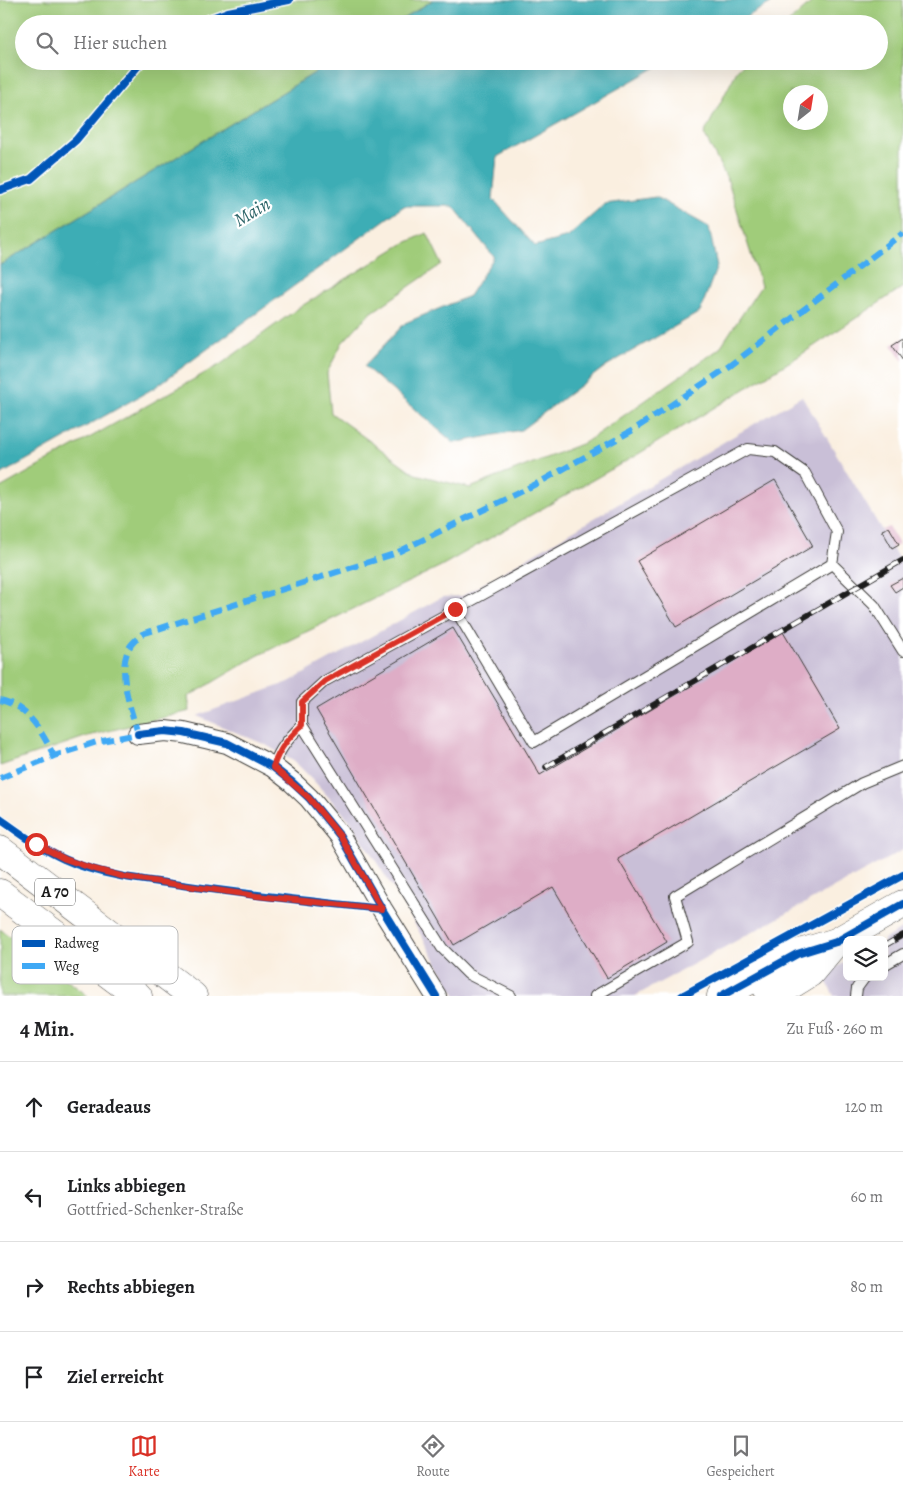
<!DOCTYPE html>
<html lang="de">
<meta charset="utf-8">
<style>
:root{--surface:#fff;--page:#f2f2f2;--text:#202124;--muted:#757577;--line:#e0e0e0;--accent:#d93025}
body{margin:0;font-family:Alegreya,serif;background:var(--page);color:var(--text)}
.controls{position:absolute;right:15px;bottom:15px;display:grid;overflow:hidden;border-radius:8px;box-shadow:0 5px 20px #0002}
.controls button{width:45px;height:45px;display:grid;place-items:center;padding:0;border:0;border-bottom:1px solid var(--line);background:var(--surface);color:var(--text);font:25px sans-serif}
.compass{position:absolute;left:783px;top:85px;width:45px;height:45px;border-radius:50%;background:var(--surface);box-shadow:0 5px 20px #0002;rotate:30deg}
.stop{position:absolute;width:15px;height:15px;margin:-11px;border:4px solid #d93025;border-radius:50%;background:#fff}
.stop.end{background:#d93025;border-color:#fff;box-shadow:0 1px 5px #0008}
.list{margin:0;padding:0;list-style:none}
h2{display:flex;justify-content:space-between;align-items:center;height:65px;margin:0;padding:0 20px;font-size:21px}
h2 small{font-size:16px;font-weight:400;color:var(--muted)}
.list li{display:grid;grid-template-columns:32px 1fr auto;gap:15px;align-items:center;box-sizing:border-box;height:90px;padding:0 20px;border-top:1px solid var(--line)}
.list b{display:block;font-size:19px;white-space:nowrap}
.list p{margin:0;font-size:16px;white-space:nowrap;color:var(--muted)}
.list em{font-size:16px;font-style:normal;color:var(--muted)}
.icon{flex:none;width:28px;height:28px;fill:none;stroke:currentColor;stroke-width:2;stroke-linecap:round;stroke-linejoin:round}
.map{position:relative;flex:none;width:903px;height:996px;overflow:hidden}
.search{position:absolute;background:var(--surface);box-shadow:0 5px 20px #0002;left:15px;right:15px;top:15px;height:55px;display:flex;align-items:center;gap:12px;box-sizing:border-box;padding:0 18px;border-radius:28px;color:var(--muted);font-size:19px}
.sheet{height:425px;background:var(--surface)}
nav{display:flex;justify-content:space-around;align-items:center;box-sizing:border-box;height:70px;border-top:1px solid var(--line);background:var(--surface);font-size:14px;color:var(--muted)}
nav a{display:grid;justify-items:center;gap:2px}
nav .on{color:var(--accent)}
.map>svg:first-child{display:block}
.industrial{fill:#c9bfd7}
.green{fill:#a0cc7a;stroke:#5e744b;fill-rule:evenodd}
.water{fill:#3cadb5;stroke:#2c6468}
.building{fill:#deadc6}
.lines{fill:none;stroke-linecap:round;stroke-linejoin:round}
.lane-casing{stroke:#3d3c39;stroke-width:12}
.street-casing{stroke:#3d3c39;stroke-width:22}
.secondary-casing{stroke:#3d3c39;stroke-width:29}
.highway-casing{stroke:#3d3c39;stroke-width:29}
.lane{stroke:#fff;stroke-width:10}
.street{stroke:#fff;stroke-width:20}
.secondary{stroke:#fff;stroke-width:28}
.highway{stroke:#fff;stroke-width:28}
.rail-casing{stroke:#1c1c1c;stroke-width:5.5}
.rail{stroke:#fff;stroke-width:4;stroke-dasharray:11;stroke-linecap:butt}
.quiet{stroke:#3fa9f5;stroke-width:6;stroke-dasharray:12 6;stroke-linecap:butt}
.cycleway-casing{stroke:#fff;stroke-width:11}
.cycleway{stroke:#0057b8;stroke-width:8}
.route{stroke:#d93025;stroke-width:6}
.labels{text-anchor:middle;dominant-baseline:central;stroke-width:4.5;stroke-linejoin:round;paint-order:stroke}
.shield{fill:#fff;stroke:#606060;stroke-width:1}
.shield-label{font-size:16px;font-weight:bold;fill:#1c1c1c}
.water-label{font-size:19px;font-style:italic;fill:#2c6468;stroke:#fff}
.key{fill:#fff;stroke:#bbb;stroke-width:1}
.key-label{font-size:14px;fill:#1c1c1c}
</style>
<div class="map">
<svg width="903" height="996" viewBox="0 0 903 996">
<rect width="100%" height="100%" fill="#fff"/>
<filter id="ink" filterUnits="userSpaceOnUse"><feTurbulence type="fractalNoise" baseFrequency=".02" numOctaves="2"/><feDisplacementMap in="SourceGraphic" scale="10" xChannelSelector="R" yChannelSelector="G"/><feConvolveMatrix kernelMatrix="1 2 1 2 8 2 1 2 1" color-interpolation-filters="sRGB"/></filter>
<filter id="wash" filterUnits="userSpaceOnUse"><feTurbulence type="fractalNoise" baseFrequency=".0096" numOctaves="4" result="noise"/><feDisplacementMap in="SourceGraphic" scale="20" xChannelSelector="R" yChannelSelector="G"/><feGaussianBlur stdDeviation="1.12" result="paint"/><feColorMatrix in="noise" values="0 0 0 0 0 0 0 0 0 0 0 0 0 0 0 0 0 1.4 0 .05"/><feComposite in="paint" operator="in"/></filter>
<g filter="url(#wash)">
<rect width="100%" height="100%" fill="#faefe0"/>
<path class="industrial" d="M802 396 903 566V850L635 996H456L402 902 351 822 313 780 295 762 266 745 197 716 289 682 442 597 462 596Z
M903 928V996H834L823 975 847 961V977H884V940H883Z"/>
<path class="green" d="M0 0H433L395 24H24V61H334L0 265Z
M814 0H903V287L799 356 635 456 441 566 257 656 188 697 190 711 88 736 0 766V488L221 364 300 307 401 245 427 233 442 264 368 315 342 343 327 373 331 413 415 474 470 488 586 442 719 349 761 286 728 181 704 134 738 69 746 61H879V24H787ZM820 92V122H790V92Z
M0 929 88 996H0Z"/>
<path class="water" d="M433 0H776L734 24H395Z
M334 61H667L497 157 493 199 535 246 568 237 605 204 656 197 709 227 717 266 700 312 606 366 521 430 454 443 364 366 405 323 469 296 494 257 453 206H404L154 388 0 475V265Z"/>
<g id="blocks">
<path class="building" d="M903 338V361L892 345Z
M775 480 813 546 676 627 637 561Z
M889 527 899 544 892 548 882 530Z
M903 578V587L895 592 890 585Z
M453 628 540 775 783 632 840 729 618 859 667 942 607 978 553 887 454 945 316 709Z"/>
</g>
</g>
<g filter="url(#ink)">
<use href="#blocks" fill-opacity="0" stroke="#3d3c39" stroke-width="1"/>
<g class="lines">
<defs>
<path id="lane" d="M832 564 874 605 903 651
M455 609 534 742 832 564 837 532 805 473 775 452 748 449 325 681 302 702V725L442 948 468 974 511 996
M273 767C280 748 288 739 302 725
M884 965 903 954
M595 996 688 942 675 896 862 783 903 766
M856 996 857 988 865 977"/>
<path id="street" d="M138 734 165 731 184 733 227 743 273 767 292 782 309 798 340 836 382 909 436 996"/>
<path id="secondary" d="M721 996 797 954 836 942 903 904
M773 996 810 973 836 942"/>
<path id="highway" d="M0 850 193 996
M0 893 138 996
M759 975 772 996
M727 993 728 996"/>
</defs>
<use href="#lane" class="lane-casing"/>
<use href="#street" class="street-casing"/>
<use href="#secondary" class="secondary-casing"/>
<use href="#highway" class="highway-casing"/>
<use href="#lane" class="lane"/>
<use href="#street" class="street"/>
<use href="#secondary" class="secondary"/>
<use href="#highway" class="highway"/>
<defs>
<path id="rail" d="M546 767 903 560
M884 946 903 935"/>
</defs>
<use href="#rail" class="rail-casing"/>
<use href="#rail" class="rail"/>
<path class="quiet" d="M0 700C28 706 42 732 54 756
M0 778 54 756 97 742 138 734C131 709 115 668 131 645 134 641 139 637 142 634L394 554 540 482 633 430 730 366 903 233"/>
<defs>
<path id="cycleway" d="M195 24 228 12 289 0
M0 190 31 179 76 140 142 61
M138 734 165 731 184 733 227 743 273 767 292 782 309 798 340 836 382 909 436 996
M0 819C21 834 41 849 64 859 101 876 143 880 182 885 249 895 315 902 382 909
M682 996 903 875
M721 996 797 954 836 942 903 904"/>
</defs>
<use href="#cycleway" class="cycleway-casing"/>
<use href="#cycleway" class="cycleway"/>
</g>
</g>
<g class="lines" filter="url(#ink)">
<path class="route" d="M36 844 65 859 94 869 125 877 257 896 382 909 340 836 309 798 273 767C280 747 288 739 302 725V702L325 681 455 609"/>
</g>
<g class="labels">
<rect class="shield" x="35" y="878.5" width="40" height="27" rx="4"/>
<g class="shield-label">
<text x="55" y="892">A 70</text>
</g>
<g class="water-label">
<text transform="translate(252 212) rotate(-31)">Main</text>
</g>
</g>
<rect x="12" y="926" width="166" height="58" rx="8" class="key"/>
<rect x="22" y="940" width="23" height="7" fill="#0057b8"/>
<rect x="22" y="963" width="23" height="6" fill="#3fa9f5"/>
<g class="key-label">
<text x="54" y="948">Radweg</text>
<text x="54" y="971">Weg</text>
</g>
</svg>
<div class="controls">
<button><svg class="icon" aria-label="layers" viewBox="0 0 24 24"><path d="M12 4l9 5-9 5-9-5zM3 14l9 5 9-5"/></svg></button>
</div>
<svg class="compass" viewBox="-18 -18 36 36"><path d="M0-13l5 13h-10z" fill="#e53935"/><path d="M0 13l5-13h-10z" fill="#757577"/></svg>
<div class="stop" style="left:36px;top:844px"></div>
<div class="stop end" style="left:455px;top:609px"></div>
<div class="search"><svg class="icon" aria-label="search" viewBox="0 0 24 24"><circle cx="10" cy="10" r="6"/><path d="M15 15l6 6"/></svg>Hier suchen</div>
</div>
<section class="sheet">
<h2>4 Min.<small>Zu Fuß · 260 m</small></h2>
<ul class="list">
<li><svg class="icon" aria-label="ahead" viewBox="0 0 24 24"><path d="M12 20V5M6 11l6-6 6 6"/></svg><div><b>Geradeaus</b></div><em>120 m</em></li>
<li><svg class="icon" aria-label="left" viewBox="0 0 24 24"><path d="M17 20v-9H6M10 6l-5 5 5 5"/></svg><div><b>Links abbiegen</b><p>Gottfried-Schenker-Straße</p></div><em>60 m</em></li>
<li><svg class="icon" aria-label="right" viewBox="0 0 24 24"><path d="M7 20v-9h11M14 6l5 5-5 5"/></svg><div><b>Rechts abbiegen</b></div><em>80 m</em></li>
<li><svg class="icon" aria-label="arrive" viewBox="0 0 24 24"><path d="M6 21V4h12l-3 4 3 4H6"/></svg><div><b>Ziel erreicht</b></div></li>
</ul>
</section>
<nav>
<a class="on"><svg class="icon" aria-label="map" viewBox="0 0 24 24"><path d="M3 6l6-2 6 2 6-2v14l-6 2-6-2-6 2zM9 4v14M15 6v14"/></svg>Karte</a>
<a><svg class="icon" aria-label="directions" viewBox="0 0 24 24"><path d="M12 3l9 9-9 9-9-9zM9 14v-3h6M13 9l2 2-2 2"/></svg>Route</a>
<a><svg class="icon" aria-label="saved" viewBox="0 0 24 24"><path d="M7 4h10v16l-5-4-5 4z"/></svg>Gespeichert</a>
</nav>
